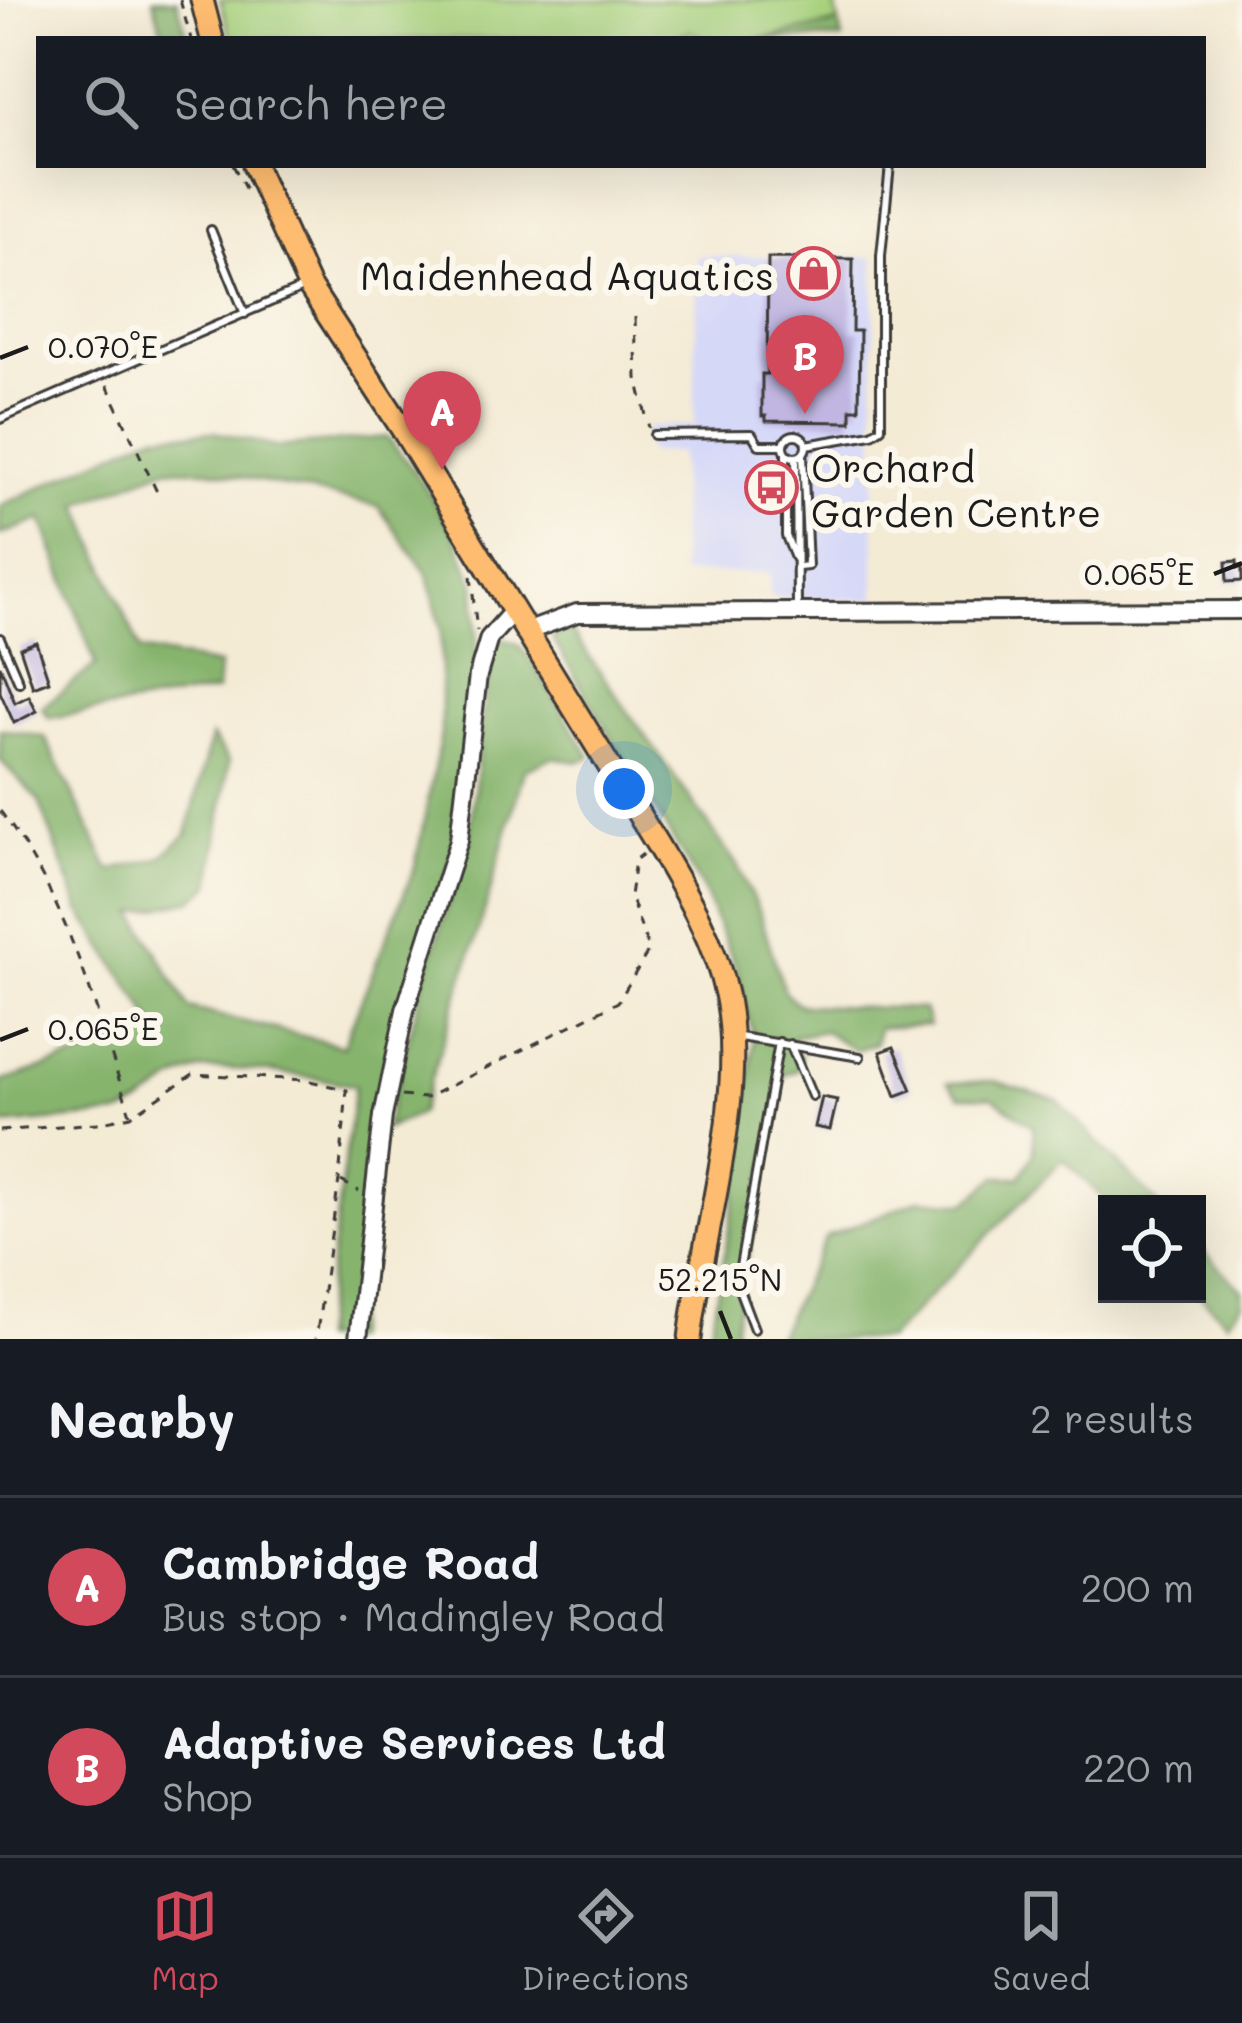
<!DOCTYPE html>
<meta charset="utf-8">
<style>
:root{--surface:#171b24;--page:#242831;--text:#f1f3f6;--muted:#9ea1a6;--line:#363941;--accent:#d1495b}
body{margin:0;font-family:Mali,sans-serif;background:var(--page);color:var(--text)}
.controls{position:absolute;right:36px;bottom:36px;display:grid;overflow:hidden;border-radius:0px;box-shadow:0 12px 48px #0002}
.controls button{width:108px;height:108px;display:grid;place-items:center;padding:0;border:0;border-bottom:3px solid var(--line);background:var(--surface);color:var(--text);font:60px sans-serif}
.you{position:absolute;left:624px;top:789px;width:42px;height:42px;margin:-30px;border:9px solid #fff;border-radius:50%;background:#1a73e8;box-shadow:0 0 0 18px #1a73e833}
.badge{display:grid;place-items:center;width:78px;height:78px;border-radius:50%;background:var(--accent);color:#fff;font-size:39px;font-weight:700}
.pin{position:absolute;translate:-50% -99px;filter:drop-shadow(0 3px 6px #0008)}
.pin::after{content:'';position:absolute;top:63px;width:42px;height:36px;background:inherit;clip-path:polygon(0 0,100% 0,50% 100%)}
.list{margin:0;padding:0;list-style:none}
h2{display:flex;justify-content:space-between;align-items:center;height:156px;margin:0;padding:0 48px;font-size:51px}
h2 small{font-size:39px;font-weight:400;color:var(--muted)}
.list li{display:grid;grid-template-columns:78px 1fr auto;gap:36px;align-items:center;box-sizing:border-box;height:180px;padding:0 48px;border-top:3px solid var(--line)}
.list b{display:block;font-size:45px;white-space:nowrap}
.list p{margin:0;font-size:39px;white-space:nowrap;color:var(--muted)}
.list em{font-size:39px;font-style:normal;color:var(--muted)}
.icon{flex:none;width:66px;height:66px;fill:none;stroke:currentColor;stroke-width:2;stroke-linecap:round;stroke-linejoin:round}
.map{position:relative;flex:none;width:1242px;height:1339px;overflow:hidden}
.search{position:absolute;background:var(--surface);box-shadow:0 12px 48px #0002;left:36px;right:36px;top:36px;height:132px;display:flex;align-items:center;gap:30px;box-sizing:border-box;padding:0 42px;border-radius:0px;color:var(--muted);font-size:45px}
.sheet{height:516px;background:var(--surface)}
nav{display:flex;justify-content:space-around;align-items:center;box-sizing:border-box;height:168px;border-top:3px solid var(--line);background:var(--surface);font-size:33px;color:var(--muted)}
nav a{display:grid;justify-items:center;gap:6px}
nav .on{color:var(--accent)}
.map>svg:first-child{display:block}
.built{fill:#d6d8f8}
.green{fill:#a8d27e;stroke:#62774d;stroke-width:3}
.forest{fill:#86b46d;stroke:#516844;stroke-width:3}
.building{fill:#c0b6e1}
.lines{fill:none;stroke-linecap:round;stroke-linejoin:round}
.service-casing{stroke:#3c3b38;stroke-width:12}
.tertiary-casing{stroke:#3c3b38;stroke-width:22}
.trunk-casing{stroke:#3c3b38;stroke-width:27}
.path{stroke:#3c3b38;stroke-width:3;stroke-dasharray:9 9;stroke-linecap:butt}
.service{stroke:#fff;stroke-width:6}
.tertiary{stroke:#fff;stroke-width:16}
.trunk{stroke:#febc70;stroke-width:21}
.ticks{fill:none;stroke:#1c1c1c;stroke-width:4.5}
.labels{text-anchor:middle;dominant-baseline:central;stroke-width:12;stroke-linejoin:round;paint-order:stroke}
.poi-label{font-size:39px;fill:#1c1c1c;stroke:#fbf7ec;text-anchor:end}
.ticks-label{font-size:30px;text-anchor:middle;fill:#1c1c1c;stroke:#fbf7ec;stroke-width:12;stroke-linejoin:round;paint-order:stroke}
</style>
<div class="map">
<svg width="1242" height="1339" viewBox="0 0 1242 1339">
<rect width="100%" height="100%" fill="#fbf7ec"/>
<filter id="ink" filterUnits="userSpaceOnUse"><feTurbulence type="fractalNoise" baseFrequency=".00833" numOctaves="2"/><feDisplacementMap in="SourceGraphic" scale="24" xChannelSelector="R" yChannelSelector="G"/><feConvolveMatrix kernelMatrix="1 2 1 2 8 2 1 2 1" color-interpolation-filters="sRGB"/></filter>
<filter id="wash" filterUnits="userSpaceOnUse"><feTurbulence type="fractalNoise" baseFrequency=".004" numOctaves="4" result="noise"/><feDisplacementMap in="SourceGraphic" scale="48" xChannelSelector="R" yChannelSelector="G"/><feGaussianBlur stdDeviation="2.7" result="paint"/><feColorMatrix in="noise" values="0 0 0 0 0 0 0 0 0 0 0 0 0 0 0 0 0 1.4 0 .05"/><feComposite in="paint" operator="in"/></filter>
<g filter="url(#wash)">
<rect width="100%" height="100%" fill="#f4ebd5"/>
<path class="built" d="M697 256 874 257 875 600 770 597 769 573 681 574 680 452H647V427L694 425Z"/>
<path class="green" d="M220 0H834L839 23C794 32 733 53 690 32L671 39H231Z"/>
<path class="forest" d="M153 0H177L188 39H164Z
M839 23 842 39H761Z
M215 432 276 447 387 437 416 473 454 533 475 584 477 636 459 836 378 1091 351 1339H320L355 1086C321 1078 225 1062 193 1072 166 1081 146 1107 118 1115L0 1125V1082L112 1046 156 1026 80 911 39 801 0 760V729L45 737 110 871 160 858 187 834 211 736 229 761 211 885 192 900 135 913 189 1008 343 1046 415 867 441 734V630L428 575 378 506 209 470 166 468 79 504 140 650 219 665 217 691 49 718 42 707 96 665 42 519 0 535V506L155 434Z
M568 627 737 865 760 914 784 991 799 1005 924 1009 929 1025 878 1028 876 1043 855 1050 824 1031 793 1037V1051L801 1055 798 1070 784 1075 734 1326 738 1339H709L736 1191 754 1040 737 970 702 888 552 638Z
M503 639 518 644 527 655 591 757 577 762 553 757 524 770 486 906 420 1113 385 1129 423 983 469 841 488 665 493 642Z
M994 1081 1057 1100 1158 1204H1109L1063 1159 888 1339H776L826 1237 920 1199 966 1203 996 1177H1020L1034 1153 1033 1126 992 1097 959 1096 948 1083Z
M1197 1244 1242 1290V1302L1227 1322 1197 1292Z"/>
<g id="blocks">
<path class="building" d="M768 258 853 259 852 331H860L859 409H851V422L766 421V416H762V374H767Z
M1237 561V568H1242V581L1227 582 1226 562Z
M36 642 49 681 33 687 20 648Z
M0 665 15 703 29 696 37 711 14 723 0 692Z
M894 1047 912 1090 896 1096 880 1052Z
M822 1097 837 1100 830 1130 815 1127Z"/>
</g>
</g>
<g filter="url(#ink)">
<use href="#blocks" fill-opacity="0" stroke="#3c3b38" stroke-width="3"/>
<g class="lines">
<defs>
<path id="service" d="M211 230 245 314
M0 419 305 287
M784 446a11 11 0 1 1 22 0a11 11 0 1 1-22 0Z
M654 435 752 434 759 445H784
M806 445 872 434 881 428V256L890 165
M786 453V536L795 558
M796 458 797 610
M799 567 808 566 803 455
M0 638 19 682
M734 1036 860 1057
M790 1044 812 1096
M754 1329 737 1284 779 1042"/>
<path id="tertiary" d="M526 632 577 613 1242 610
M358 1339 383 1116 405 1010 459 840 478 675 489 638 513 611"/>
<path id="trunk" d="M202 0 212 39
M254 165 309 286 403 430 657 844C685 892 714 939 726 994 748 1096 702 1234 690 1339"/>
</defs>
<use href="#service" class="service-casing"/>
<use href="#tertiary" class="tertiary-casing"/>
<use href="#trunk" class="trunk-casing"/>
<path class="path" d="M180 0 191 39
M233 165 246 190
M635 317 637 378 649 428
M107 385 157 492
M471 576 477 631
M0 811C67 897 97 1012 130 1114
M401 1096 426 1098 618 1002 649 950 630 896 635 860 643 854
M0 1131 97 1123 131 1116 193 1074 306 1080 347 1090 339 1180 316 1339
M341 1181 359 1191"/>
<use href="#service" class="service"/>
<use href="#tertiary" class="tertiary"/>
<use href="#trunk" class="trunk"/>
</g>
</g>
<path class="ticks" d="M0 358 28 347M1214 574 1242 563M0 1040 28 1029M720 1311 731 1339"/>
<defs>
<symbol id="shop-ring" viewBox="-11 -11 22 22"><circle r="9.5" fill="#fbf7ec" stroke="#d1495b" stroke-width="1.5"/><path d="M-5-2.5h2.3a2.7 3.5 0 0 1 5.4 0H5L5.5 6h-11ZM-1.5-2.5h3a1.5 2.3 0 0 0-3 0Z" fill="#d1495b"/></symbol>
<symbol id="bus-ring" viewBox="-11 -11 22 22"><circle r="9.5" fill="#fbf7ec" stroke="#d1495b" stroke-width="1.5"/><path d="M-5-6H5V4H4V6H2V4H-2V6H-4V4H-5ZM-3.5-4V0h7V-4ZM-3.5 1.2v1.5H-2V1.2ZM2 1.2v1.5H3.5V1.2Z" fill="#d1495b"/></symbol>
</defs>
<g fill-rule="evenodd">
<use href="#shop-ring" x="784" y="244" width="59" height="59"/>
<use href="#bus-ring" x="742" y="458" width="59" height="59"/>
</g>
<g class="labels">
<g class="poi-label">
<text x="774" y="274">Maidenhead Aquatics</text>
<text x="811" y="466" text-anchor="start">Orchard<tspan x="811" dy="45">Garden Centre</tspan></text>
</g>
</g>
<g class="ticks-label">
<text x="103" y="358">0.070°E</text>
<text x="1139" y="585">0.065°E</text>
<text x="103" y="1040">0.065°E</text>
<text x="720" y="1291">52.215°N</text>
</g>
</svg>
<div class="controls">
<button><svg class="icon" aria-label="locate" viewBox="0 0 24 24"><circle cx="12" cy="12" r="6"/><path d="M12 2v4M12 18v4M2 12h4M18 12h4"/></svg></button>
</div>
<div class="you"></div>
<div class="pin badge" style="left:442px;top:470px">A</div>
<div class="pin badge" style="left:805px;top:414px">B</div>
<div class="search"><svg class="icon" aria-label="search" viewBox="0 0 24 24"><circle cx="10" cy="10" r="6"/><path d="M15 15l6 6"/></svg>Search here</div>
</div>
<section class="sheet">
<h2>Nearby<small>2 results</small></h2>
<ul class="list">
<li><span class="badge">A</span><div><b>Cambridge Road</b><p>Bus stop · Madingley Road</p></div><em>200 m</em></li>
<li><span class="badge">B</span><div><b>Adaptive Services Ltd</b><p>Shop</p></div><em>220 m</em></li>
</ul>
</section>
<nav>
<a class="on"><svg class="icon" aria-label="map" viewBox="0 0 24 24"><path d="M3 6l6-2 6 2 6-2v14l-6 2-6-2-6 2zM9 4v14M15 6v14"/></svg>Map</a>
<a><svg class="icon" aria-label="directions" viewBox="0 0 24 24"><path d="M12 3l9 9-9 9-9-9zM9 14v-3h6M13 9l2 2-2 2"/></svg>Directions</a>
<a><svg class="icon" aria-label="saved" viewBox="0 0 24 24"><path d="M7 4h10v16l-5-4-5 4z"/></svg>Saved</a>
</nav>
